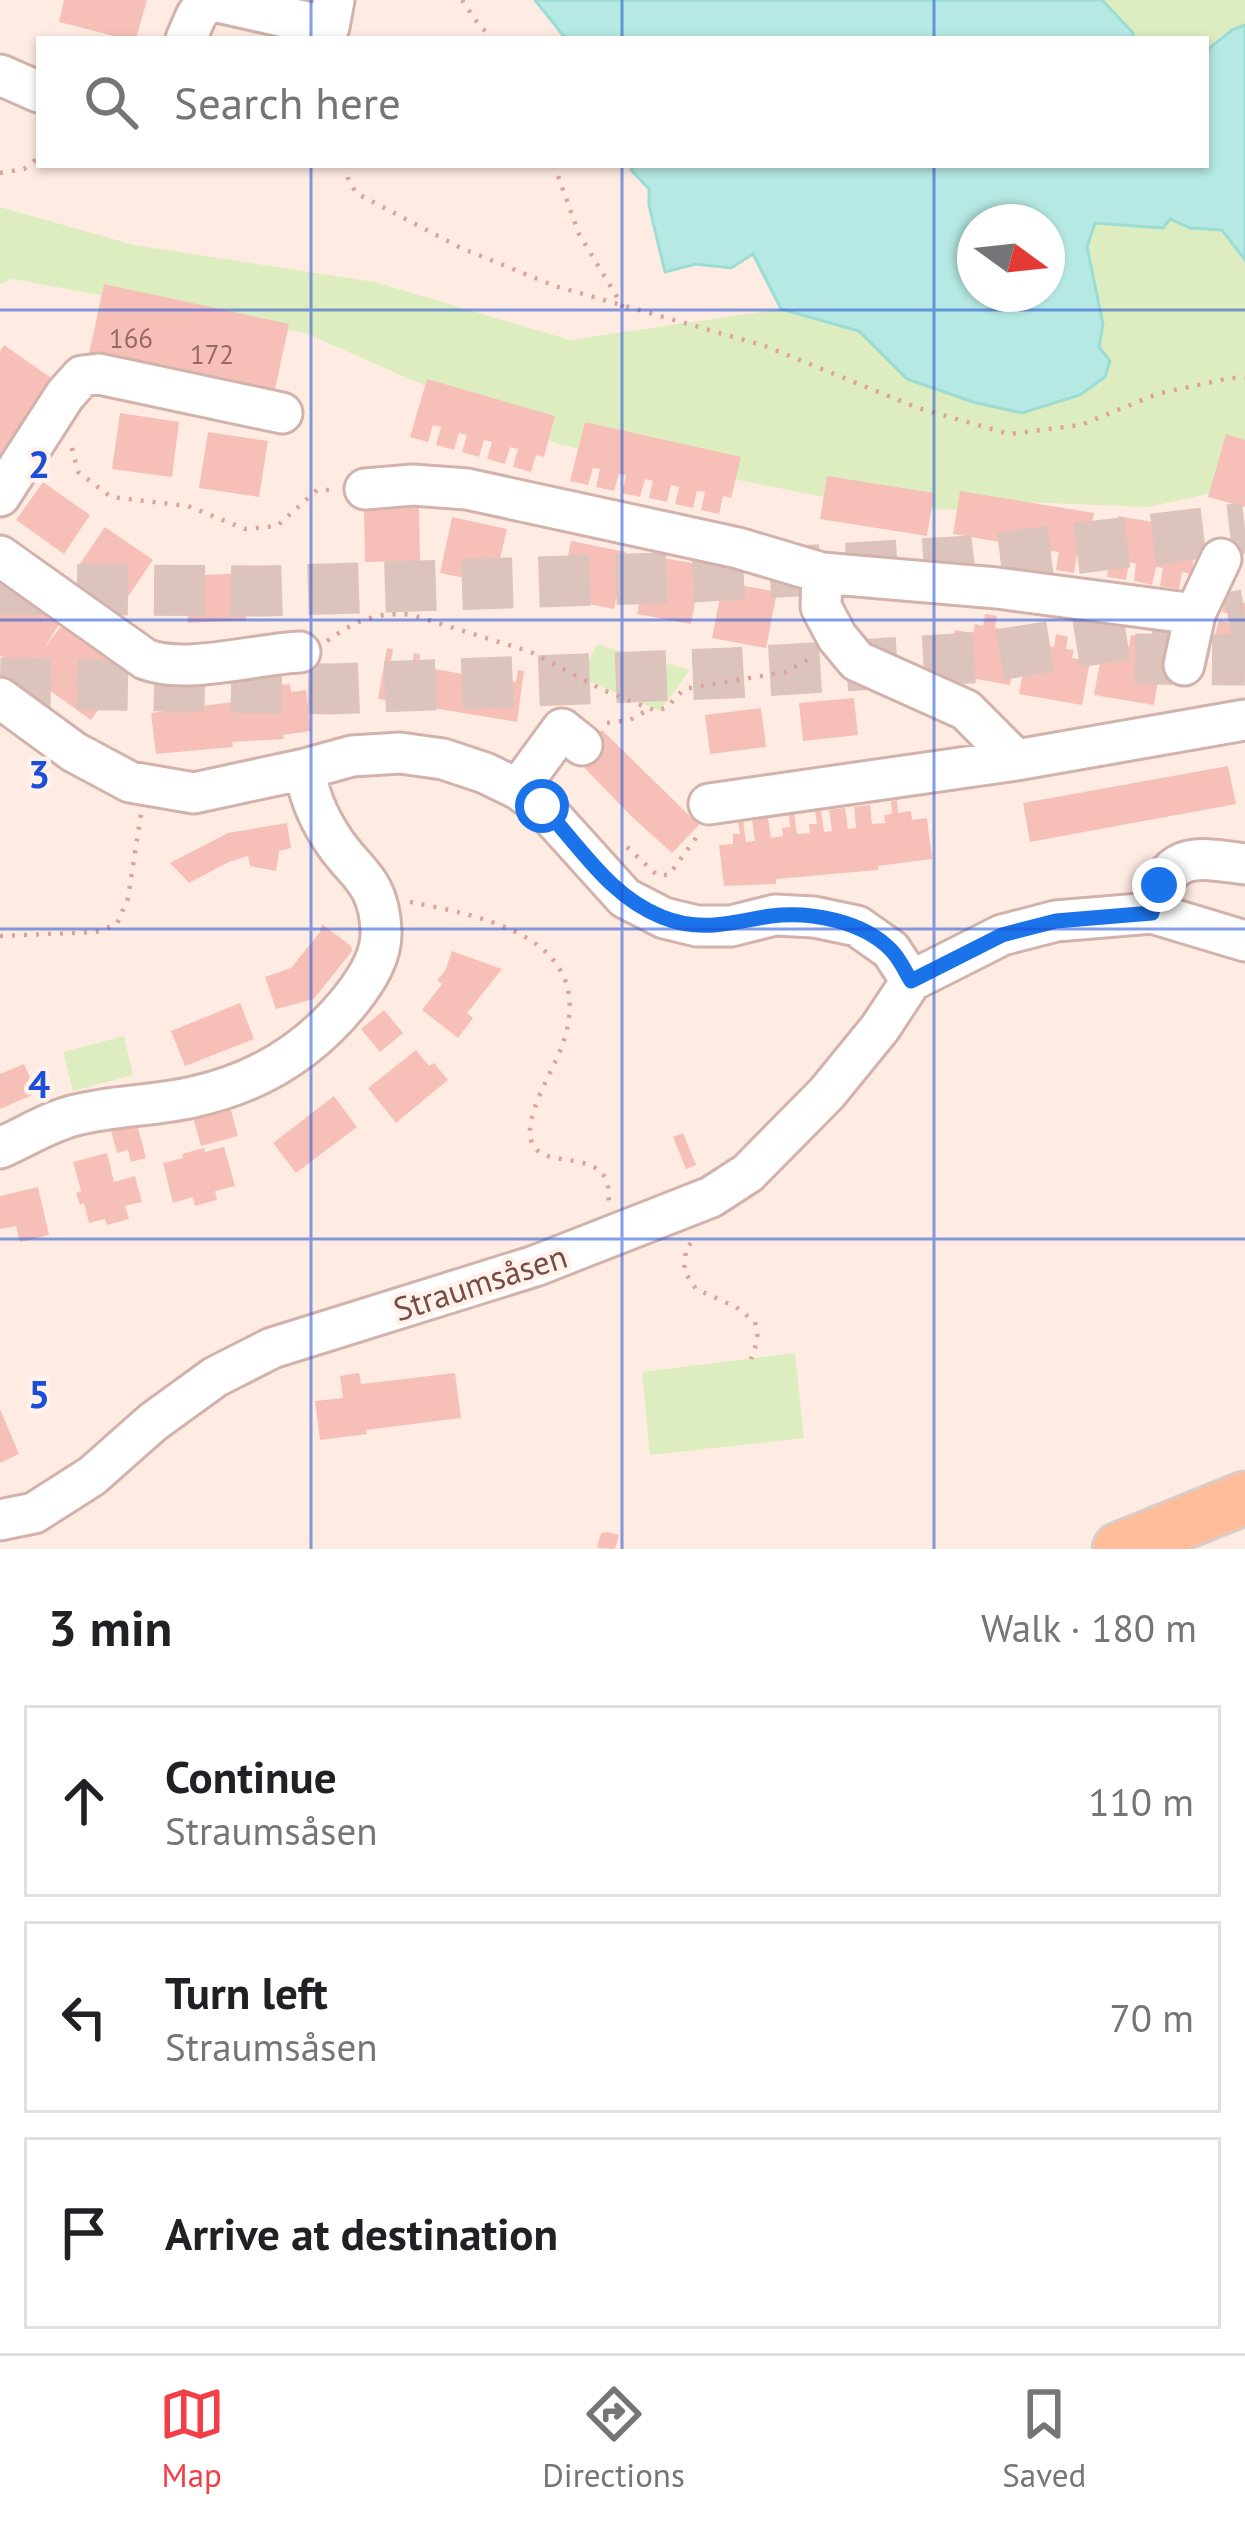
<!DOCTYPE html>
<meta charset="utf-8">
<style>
:root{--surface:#fff;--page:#f2f2f2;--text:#202124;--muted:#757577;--line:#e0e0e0;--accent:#f23e47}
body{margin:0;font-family:"PT Sans",sans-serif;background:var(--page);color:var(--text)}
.compass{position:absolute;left:957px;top:204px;width:108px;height:108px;border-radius:50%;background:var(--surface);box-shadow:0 3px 9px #0004;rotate:105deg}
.stop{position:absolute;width:36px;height:36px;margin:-27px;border:9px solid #1a73e8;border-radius:50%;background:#fff}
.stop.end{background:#1a73e8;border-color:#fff;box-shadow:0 3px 12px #0008}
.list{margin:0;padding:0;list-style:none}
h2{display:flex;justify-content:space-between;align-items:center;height:156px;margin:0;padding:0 48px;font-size:51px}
h2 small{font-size:39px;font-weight:400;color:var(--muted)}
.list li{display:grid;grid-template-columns:78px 1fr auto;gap:36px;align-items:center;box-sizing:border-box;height:192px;margin:0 24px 24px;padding:0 24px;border:3px solid var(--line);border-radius:0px}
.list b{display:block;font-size:45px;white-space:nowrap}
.list p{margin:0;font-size:39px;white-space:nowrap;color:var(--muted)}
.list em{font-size:39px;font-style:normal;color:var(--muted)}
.icon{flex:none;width:66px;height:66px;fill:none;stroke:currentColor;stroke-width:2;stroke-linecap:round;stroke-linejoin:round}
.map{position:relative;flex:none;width:1245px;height:1549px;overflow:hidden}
.search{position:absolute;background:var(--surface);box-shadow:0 3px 9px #0004;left:36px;right:36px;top:36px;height:132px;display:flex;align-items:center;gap:30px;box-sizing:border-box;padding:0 42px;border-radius:0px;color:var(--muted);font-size:45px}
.sheet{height:804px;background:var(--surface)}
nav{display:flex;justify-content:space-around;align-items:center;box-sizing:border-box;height:168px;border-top:3px solid var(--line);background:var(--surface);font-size:33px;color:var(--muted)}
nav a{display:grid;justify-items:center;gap:6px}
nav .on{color:var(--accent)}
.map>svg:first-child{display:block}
.green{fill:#deedc0}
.water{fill:#b6e9e3;stroke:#9bdcd4;stroke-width:3;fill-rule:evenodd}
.building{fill:#f6c0b8}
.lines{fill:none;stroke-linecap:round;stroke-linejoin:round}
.major-tunnel{stroke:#dcc4bc;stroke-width:51;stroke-dasharray:51 26;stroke-linecap:butt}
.minor-casing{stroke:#d2b2ab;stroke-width:45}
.major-casing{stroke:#d9cdcb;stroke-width:57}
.path{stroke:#dba39b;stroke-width:4.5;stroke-dasharray:3 9;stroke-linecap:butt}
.minor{stroke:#fff;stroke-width:39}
.major{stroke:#ffbd99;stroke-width:51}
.route{stroke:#1a73e8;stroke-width:15}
.grid{fill:none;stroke:#1d4ed8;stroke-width:3;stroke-opacity:0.55}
.labels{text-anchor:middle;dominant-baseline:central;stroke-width:9;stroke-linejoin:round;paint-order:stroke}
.number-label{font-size:27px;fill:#986863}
.street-label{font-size:33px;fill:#784b47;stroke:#fff2eb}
.grid-label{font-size:39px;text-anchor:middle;font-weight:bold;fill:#1d4ed8;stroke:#fff2eb;stroke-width:9;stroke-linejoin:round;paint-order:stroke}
</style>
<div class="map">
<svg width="1245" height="1549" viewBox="0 0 1245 1549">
<rect width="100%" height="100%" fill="#feece3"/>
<path class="green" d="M1102 0H1245V25L1232 31 1206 51V39H1134L1133 33Z
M0 207 134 245 375 282 570 340 781 309 859 331 907 379 973 402 1022 413 1099 347 1103 324 1087 247 1094 223 1163 228 1170 219 1190 228 1223 230 1235 250 1245 260V486L1148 507 1024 502 981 509 891 510 560 445 305 333 13 279 0 284Z
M597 644 690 670 660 711 580 678Z
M124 1036 133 1075 73 1091 63 1052Z
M795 1353 804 1438 650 1455 642 1372Z"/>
<path class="water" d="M535 0H1102L1133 33 1134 39H566Z
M1245 25V260L1222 230 1190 228 1170 219 1163 228 1095 223 1087 247 1103 324 1099 347 1110 361 1105 377 1080 395 1022 413 973 402 907 379 859 331 781 309 753 254 731 268 696 264 665 272 649 205V189L631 170 635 165H1206V51L1232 30ZM1047 222V294H975V222Z"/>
<path class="building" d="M64 0H147L136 39H126L59 22Z
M104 284 289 324 273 399 88 359Z
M4 345 57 382 0 462V351Z
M427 379 555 416 544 457 536 455 531 472 513 467 518 449 510 447 505 464 487 459 492 442 484 440 479 457 462 452 467 435 459 433 454 450 436 445 441 427 433 425 428 442 410 437Z
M120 413 179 422 172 477 112 469Z
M585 422 741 457 731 498 723 496 719 514 701 510 705 492 697 491 693 508 675 504 679 487 671 485 667 502 649 498 653 481 645 479 640 497 622 493 626 475 619 474 614 491 596 487 600 469 593 468 588 485 570 481Z
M208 432 268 441 259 497 199 488Z
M1226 434 1245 440V507L1208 497Z
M827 476 934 493 927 536 820 519Z
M43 482 90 515 64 554 16 520Z
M960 491 1094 513 1086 557 1077 555 1074 573 1056 570 1059 552 1051 551 1048 569 1029 566 1032 548 1025 547 1022 564 1003 561 1006 543 953 534Z
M419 504 420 561 365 562 364 505Z
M1118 516 1199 530 1191 574 1182 572 1179 589 1160 586 1163 568 1156 567 1152 585 1134 581 1136 564 1129 562 1126 580 1107 577Z
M452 517 507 529 494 584 440 573Z
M105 527 153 560 127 598 79 565Z
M571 541 626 552 614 609 559 598Z
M648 555 702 565 691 624 637 614Z
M244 573 246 620 188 623 186 576Z
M0 575 64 617 44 648 63 624 127 669 91 720 0 655Z
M723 582 777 592 766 648 712 638Z
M1226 597 1245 603V678L1224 671 1230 653 1224 651 1228 639 1215 635 1219 620 1236 625 1238 616 1222 612Z
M985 614 997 616 995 628 1003 629 1001 638 1018 640 1010 685 948 674 955 630 973 633 975 624 983 626Z
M1056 634 1068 637 1066 649 1074 650 1072 658 1090 661 1082 705 1019 694 1027 650 1045 653 1046 645 1054 647Z
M1131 635 1142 637 1140 649 1148 651 1147 659 1161 661 1154 705 1094 695 1102 651 1119 654 1120 646 1129 647Z
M387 648 393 649 391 661 412 665 414 653 420 654 419 666 440 670 463 674 464 661 470 662 468 675 488 677 490 665 496 666 494 679 516 682 518 670 524 671 517 722 378 699Z
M246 678H250L253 698 278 695 276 685 290 684 291 692 306 690 311 731 283 735 284 739 232 742 233 747 156 754 151 713 166 711 165 703 172 702 170 689H175L178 709 241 701 240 692 247 691Z
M854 698 858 735 803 741 799 703Z
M761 708 766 747 710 754 705 715Z
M602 730 699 825 672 853 631 816 573 756Z
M1228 766 1236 804 1030 842 1023 803Z
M897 800 898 813 911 811 912 820 927 818 932 859 878 866V870L776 879V884L724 886 719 845 733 844V834H740L738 821 743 820 746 842 755 841 752 820 768 818 771 838 783 836 782 828 790 827 789 814H794L797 834 810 833 809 824H817L815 811 821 810 824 832 832 831 829 810 845 808 848 829 856 828 854 807 870 805 872 824 885 823 884 815 892 814 891 801Z
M287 823 291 848 279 851 276 871 250 866 248 856 229 862 189 883 170 863 228 833Z
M322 924 351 946 352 951 314 999 276 1009 265 977 291 968 320 932Z
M452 951 502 969 467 1013 473 1018 458 1038 422 1010 442 984 437 980 445 971Z
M240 1003 254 1039 185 1066 171 1031Z
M384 1010 403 1033 380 1052 361 1029Z
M416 1050 429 1066 434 1063 448 1080 396 1123 368 1088Z
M24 1064 37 1093 0 1109V1074Z
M334 1096 357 1127 296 1173 273 1143Z
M230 1107 238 1136 201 1146 193 1117Z
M136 1120 146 1158 131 1162 128 1150 117 1153 110 1127Z
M683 1133 696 1165 686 1169 673 1137Z
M224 1147 235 1186 215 1191 217 1200 195 1206 193 1197 173 1203 163 1163 183 1158 182 1154 204 1148 205 1152Z
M107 1153 114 1182 135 1176 142 1202 125 1206 129 1219 107 1225 105 1219 89 1223 84 1203 80 1205 76 1193 81 1191 73 1162Z
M38 1187 49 1235 20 1242 16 1226 0 1229V1196Z
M359 1373 361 1384 455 1373 461 1418 366 1430 367 1434 320 1440 315 1401 343 1398 340 1376Z
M0 1409 19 1454 0 1463Z
M607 1532 619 1535 615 1549 597 1548 601 1533Z"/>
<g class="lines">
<path class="major-tunnel" d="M0 589 264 591 692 577 972 561 1245 528
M1135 659 1245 660
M0 683 331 689 731 673 985 657 1245 615"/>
<defs>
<path id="minor" d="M209 0 329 27 334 0
M186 39 196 16 207 0
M0 75 39 92
M365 489 413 485 467 489 738 548 822 573 821 607 837 637 857 661 966 710 1016 760 1245 720
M0 496 65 395 82 376 99 374 282 413
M0 556 145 659C185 675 255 654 300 652
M822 573 997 588 1195 614
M1184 665 1195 614 1221 559
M0 698 74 752 130 782 194 793 305 769 352 756 400 753 443 759 485 773 518 789 542 806 625 898 664 918 697 926H731L775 915 814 917 857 926 891 950 911 981 880 1028 827 1093 748 1173 711 1197 535 1266 272 1348 215 1377 153 1422 92 1476 34 1513 0 1520
M518 789 562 729 582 745
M709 804 1016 760
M1152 913C1167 852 1190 856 1245 864
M911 981 1002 935 1056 921 1152 913 1245 941
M0 1148C25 1137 50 1121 76 1115 114 1105 155 1106 193 1097 258 1083 312 1050 353 997 367 979 382 956 381 931 379 878 354 874 331 837 317 815 308 794 305 769"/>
<path id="major" d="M1119 1549 1245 1498"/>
</defs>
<use href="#minor" class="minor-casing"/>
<use href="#major" class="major-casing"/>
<path class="path" d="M462 0 479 25 493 39
M347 165 348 178 356 193 461 248 555 286 765 346 918 408 1009 434 1081 425 1157 394 1230 378H1245
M554 165 579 234 623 307
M0 173 24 169 39 157
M72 448 78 472 111 497 188 506 245 529 277 526 317 490H333
M327 641C355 621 377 611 412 615L531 652 603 690 656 711 666 708 684 689 786 672 814 656
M607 723 630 720 646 711
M627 847 657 875H669L698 835
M410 902C489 917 600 940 562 1046 553 1070 529 1108 530 1133 531 1174 596 1146 607 1183 609 1189 608 1195 609 1201
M0 936 96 932 117 924 128 898 141 814
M691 1243 686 1248 684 1271 696 1289 736 1307 755 1322 758 1339 751 1359"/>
<use href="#minor" class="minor"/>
<use href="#major" class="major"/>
</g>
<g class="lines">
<path class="route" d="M542 806C580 846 609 896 662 917 702 933 731 922 771 916 810 911 863 921 891 950 900 959 905 971 911 981L1002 935 1056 921 1152 913 1159 885"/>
</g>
<path class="grid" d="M311 0V39M622 0V39M934 0V39M311 165V1549M622 165V1549M934 165V1549M0 310H1245M0 620H1245M0 929H1245M0 1239H1245"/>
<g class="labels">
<g class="number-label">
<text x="131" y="338">166</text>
<text x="212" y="354">172</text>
</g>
<g class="street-label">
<text transform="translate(480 1282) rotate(-18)">Straumsåsen</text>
</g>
</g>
<g class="grid-label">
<text x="39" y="478">2</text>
<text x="39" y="788">3</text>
<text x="39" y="1098">4</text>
<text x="39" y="1408">5</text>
</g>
</svg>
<svg class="compass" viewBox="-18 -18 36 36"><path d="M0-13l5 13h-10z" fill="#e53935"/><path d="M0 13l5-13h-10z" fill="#757577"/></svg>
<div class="stop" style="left:542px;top:806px"></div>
<div class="stop end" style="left:1159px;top:885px"></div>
<div class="search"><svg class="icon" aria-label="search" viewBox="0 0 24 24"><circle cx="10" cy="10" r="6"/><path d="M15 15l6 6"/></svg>Search here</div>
</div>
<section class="sheet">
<h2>3 min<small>Walk · 180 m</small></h2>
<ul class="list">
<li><svg class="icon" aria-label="ahead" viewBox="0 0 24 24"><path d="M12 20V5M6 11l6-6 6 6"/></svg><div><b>Continue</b><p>Straumsåsen</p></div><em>110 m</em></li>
<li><svg class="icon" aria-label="left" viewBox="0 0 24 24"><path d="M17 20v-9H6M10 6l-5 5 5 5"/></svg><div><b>Turn left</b><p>Straumsåsen</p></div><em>70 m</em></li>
<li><svg class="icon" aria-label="arrive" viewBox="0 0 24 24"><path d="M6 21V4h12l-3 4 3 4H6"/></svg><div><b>Arrive at destination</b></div></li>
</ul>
</section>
<nav>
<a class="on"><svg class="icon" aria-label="map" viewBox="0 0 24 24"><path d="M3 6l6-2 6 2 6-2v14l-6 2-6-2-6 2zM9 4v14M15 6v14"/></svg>Map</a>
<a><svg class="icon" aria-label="directions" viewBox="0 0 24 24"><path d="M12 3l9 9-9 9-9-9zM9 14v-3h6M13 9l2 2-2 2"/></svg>Directions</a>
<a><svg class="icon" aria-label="saved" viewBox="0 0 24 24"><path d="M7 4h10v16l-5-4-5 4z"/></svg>Saved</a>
</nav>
